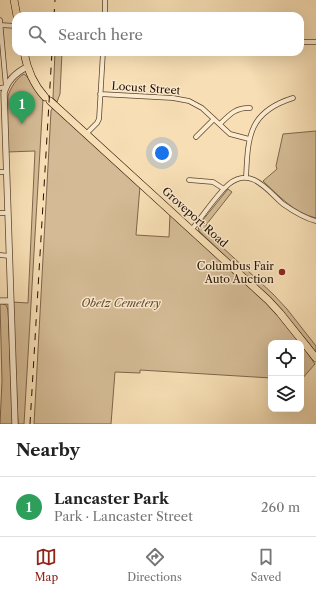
<!DOCTYPE html>
<meta charset="utf-8">
<style>
:root{--surface:#fff;--page:#f2f2f2;--text:#222;--muted:#767676;--line:#e0e0e0;--accent:#8f2418}
body{margin:0;font-family:"Libre Caslon Text",serif;background:var(--page);color:var(--text)}
.controls{position:absolute;right:12px;bottom:12px;display:grid;overflow:hidden;border-radius:8px;box-shadow:0 4px 16px #0002}
.controls button{width:36px;height:36px;display:grid;place-items:center;padding:0;border:0;border-bottom:1px solid var(--line);background:var(--surface);color:var(--text);font:20px sans-serif}
.you{position:absolute;left:162px;top:153px;width:14px;height:14px;margin:-10px;border:3px solid #fff;border-radius:50%;background:#1a73e8;box-shadow:0 0 0 6px #1a73e833}
.badge{display:grid;place-items:center;width:26px;height:26px;border-radius:50%;background:var(--accent);color:#fff;font-size:13px;font-weight:700}
.pin{position:absolute;translate:-50% -33px;filter:drop-shadow(0 1px 2px #0008)}
.pin::after{content:'';position:absolute;top:21px;width:14px;height:12px;background:inherit;clip-path:polygon(0 0,100% 0,50% 100%)}
.list{margin:0;padding:0;list-style:none}
h2{display:flex;justify-content:space-between;align-items:center;height:52px;margin:0;padding:0 16px;font-size:17px}
h2 small{font-size:13px;font-weight:400;color:var(--muted)}
.list li{display:grid;grid-template-columns:26px 1fr auto;gap:12px;align-items:center;box-sizing:border-box;height:60px;padding:0 16px;border-top:1px solid var(--line)}
.list b{display:block;font-size:15px;white-space:nowrap}
.list p{margin:0;font-size:13px;white-space:nowrap;color:var(--muted)}
.list em{font-size:13px;font-style:normal;color:var(--muted)}
.icon{flex:none;width:22px;height:22px;fill:none;stroke:currentColor;stroke-width:2;stroke-linecap:round;stroke-linejoin:round}
.map{position:relative;flex:none;width:316px;height:424px;overflow:hidden}
.search{position:absolute;background:var(--surface);box-shadow:0 4px 16px #0002;left:12px;right:12px;top:12px;height:44px;display:flex;align-items:center;gap:10px;box-sizing:border-box;padding:0 14px;border-radius:12px;color:var(--muted);font-size:15px}
.sheet{height:112px;background:var(--surface)}
nav{display:flex;justify-content:space-around;align-items:center;box-sizing:border-box;height:56px;border-top:1px solid var(--line);background:var(--surface);font-size:11px;color:var(--muted)}
nav a{display:grid;justify-items:center;gap:2px}
nav .on{color:var(--accent)}
.map>svg:first-child{display:block}
.green{fill:#d4bb95;stroke:#7e664a}
.lines{fill:none;stroke-linecap:round;stroke-linejoin:round}
.minor-casing{stroke:#5c442d;stroke-width:5.5}
.tertiary-casing{stroke:#5c442d;stroke-width:7}
.primary-casing{stroke:#281000;stroke-width:8}
.minor{stroke:#faeace;stroke-width:4}
.tertiary{stroke:#faeace;stroke-width:5.5}
.primary{stroke:#f7deb4;stroke-width:7}
.rail{stroke:#281000;stroke-width:1;stroke-dasharray:7 7;stroke-linecap:butt}
.poi-dot{fill:#8f2418;stroke:#faeace;stroke-width:1.5}
.labels{text-anchor:middle;dominant-baseline:central;stroke-width:3;stroke-linejoin:round;paint-order:stroke}
.street-label{font-size:11px;fill:#281000;stroke:#faeace}
.poi-label{font-size:11px;fill:#281000;stroke:#faeace;text-anchor:end}
.park-label{font-size:11px;font-style:italic;fill:#644c34;stroke:#faeace}
</style>
<div class="map">
<svg width="316" height="424" viewBox="0 0 316 424">
<rect width="100%" height="100%" fill="#f7deb4"/>
<filter id="stains"><feTurbulence type="fractalNoise" baseFrequency=".005" numOctaves="4"/><feColorMatrix values="0 0 0 0 .2 0 0 0 0 .09 0 0 0 0 .02 0 0 0 .5 -.17"/></filter>
<radialGradient id="worn" r=".72"><stop offset=".6" stop-color="#630" stop-opacity="0"/><stop offset="1" stop-color="#630" stop-opacity=".3"/></radialGradient>
<path class="green" d="M55 52H62L60 94 57 102 53 98Z
M24 74C32 79 35 92 43 99L24 424H18L12 302 28 303 35 151 7 152 8 96C10 89 17 77 24 74Z
M53 107 140 186 136 235 169 237 170 214 268 303 300 343H271V378L140 370V373L115 372 111 424H34L51 111Z
M316 131V218C294 213 279 196 263 181L277 169 276 166 283 134Z
M228 189 232 192 206 225 207 233 273 294 287 309 316 346V354L263 292 199 231 198 226Z
M0 303 6 305 8 310 13 424H0L2 381Z
M301 344 315 364 301 380Z"/>
<g class="lines">
<defs>
<path id="minor" d="M105 16V0
M0 20 6 87 0 88
M0 25 16 26
M300 42H316
M100 94 173 98 189 101 202 108 230 134 249 139
M220 124C229 115 236 107 250 108
M86 134 97 123 99 119 103 52
M196 137 214 119
M0 172H6
M246 178C248 137 248 112 293 98
M189 180 213 182 224 189
M0 213H7
M192 229C202 217 217 194 229 184 251 166 268 191 283 204 293 211 304 218 316 221
M0 255 9 256"/>
<path id="tertiary" d="M0 301H10
M15 424 4 93C7 81 17 72 27 67"/>
<path id="primary" d="M14 0 17 16
M24 52C27 69 33 84 45 97
M50 101 268 300 280 313 316 358"/>
</defs>
<use href="#minor" class="minor-casing"/>
<use href="#tertiary" class="tertiary-casing"/>
<use href="#primary" class="primary-casing"/>
<use href="#minor" class="minor"/>
<use href="#tertiary" class="tertiary"/>
<use href="#primary" class="primary"/>
<path class="rail" d="M54 16 55 0
M30 424 52 52"/>
</g>
<circle class="poi-dot" cx="282" cy="272" r="4"/>
<g class="labels">
<g class="street-label">
<text transform="translate(146 88) rotate(4)">Locust Street</text>
<text transform="translate(195 217) rotate(42)">Groveport Road</text>
</g>
<g class="poi-label">
<text x="274" y="266">Columbus Fair<tspan x="274" dy="13">Auto Auction</tspan></text>
</g>
<g class="park-label">
<text x="121" y="303">Obetz Cemetery</text>
</g>
</g>
<rect width="100%" height="100%" filter="url(#stains)"/>
<rect width="100%" height="100%" fill="url(#worn)"/>
</svg>
<div class="controls">
<button><svg class="icon" aria-label="locate" viewBox="0 0 24 24"><circle cx="12" cy="12" r="6"/><path d="M12 2v4M12 18v4M2 12h4M18 12h4"/></svg></button>
<button><svg class="icon" aria-label="layers" viewBox="0 0 24 24"><path d="M12 4l9 5-9 5-9-5zM3 14l9 5 9-5"/></svg></button>
</div>
<div class="you"></div>
<div class="pin badge" style="left:22px;top:124px;background:#2e9e5b">1</div>
<div class="search"><svg class="icon" aria-label="search" viewBox="0 0 24 24"><circle cx="10" cy="10" r="6"/><path d="M15 15l6 6"/></svg>Search here</div>
</div>
<section class="sheet">
<h2>Nearby<small></small></h2>
<ul class="list">
<li><span class="badge" style="background:#2e9e5b">1</span><div><b>Lancaster Park</b><p>Park · Lancaster Street</p></div><em>260 m</em></li>
</ul>
</section>
<nav>
<a class="on"><svg class="icon" aria-label="map" viewBox="0 0 24 24"><path d="M3 6l6-2 6 2 6-2v14l-6 2-6-2-6 2zM9 4v14M15 6v14"/></svg>Map</a>
<a><svg class="icon" aria-label="directions" viewBox="0 0 24 24"><path d="M12 3l9 9-9 9-9-9zM9 14v-3h6M13 9l2 2-2 2"/></svg>Directions</a>
<a><svg class="icon" aria-label="saved" viewBox="0 0 24 24"><path d="M7 4h10v16l-5-4-5 4z"/></svg>Saved</a>
</nav>
